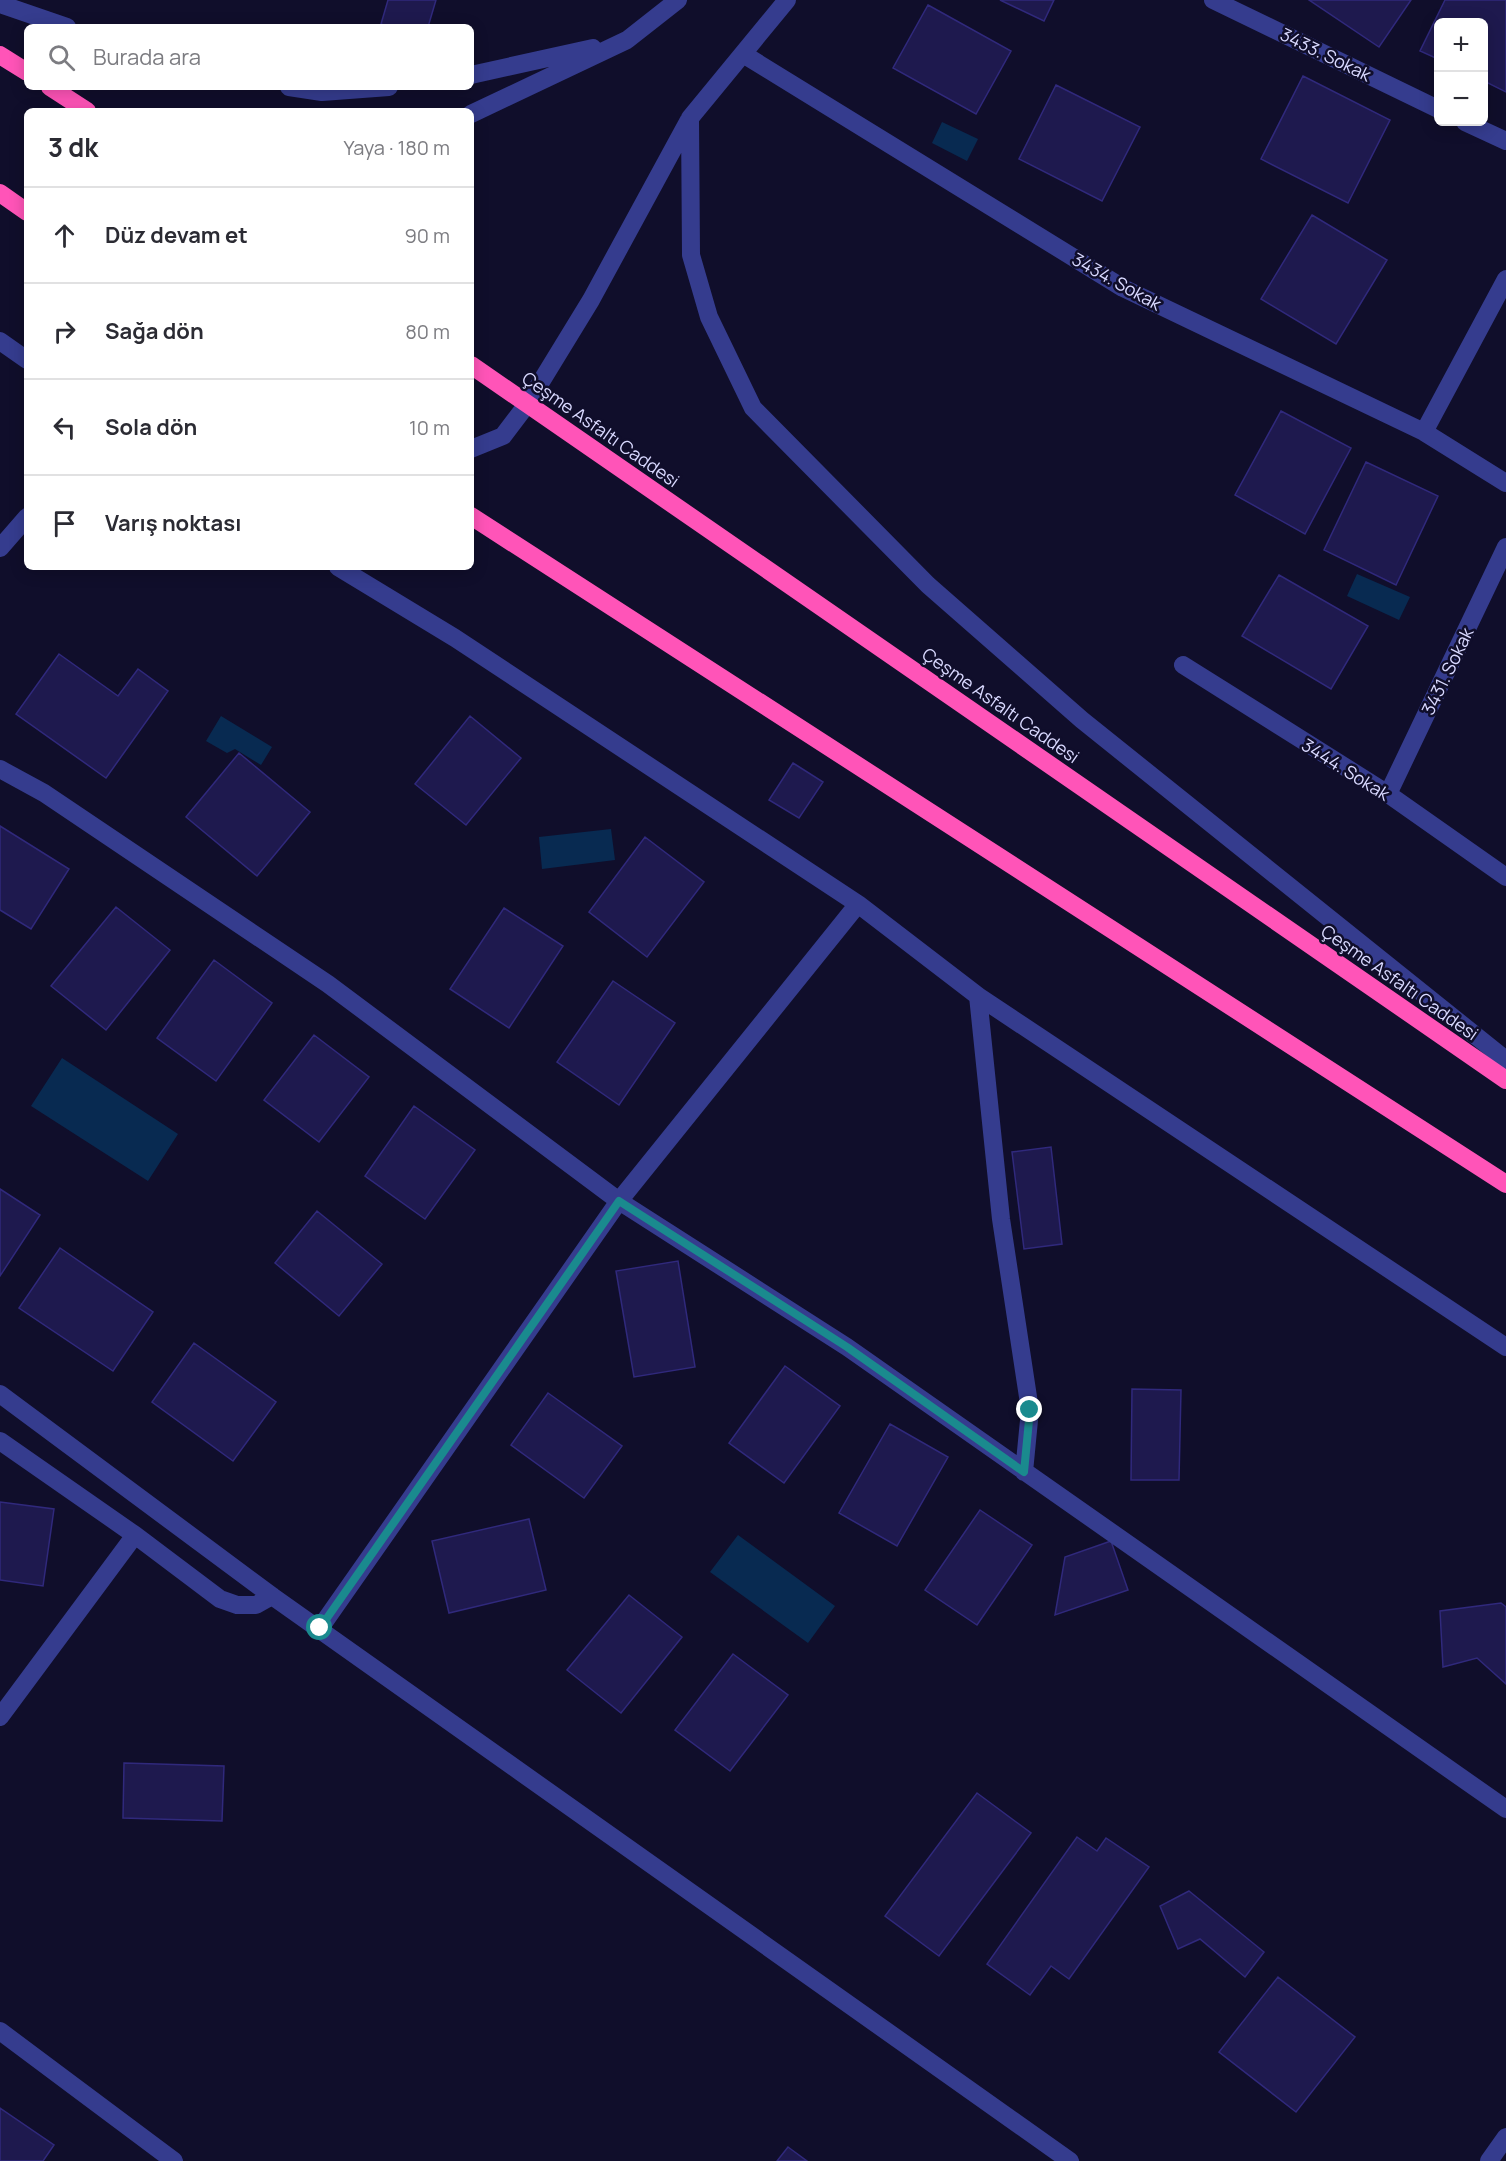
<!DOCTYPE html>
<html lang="tr">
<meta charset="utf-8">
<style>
:root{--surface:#fff;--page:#f7f7f7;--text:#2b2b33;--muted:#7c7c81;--line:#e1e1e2}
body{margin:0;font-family:Manrope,sans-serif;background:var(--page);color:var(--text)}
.controls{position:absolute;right:18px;top:18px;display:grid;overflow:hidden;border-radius:9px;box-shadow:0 3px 15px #0003}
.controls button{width:54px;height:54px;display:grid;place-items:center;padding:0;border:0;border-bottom:2px solid var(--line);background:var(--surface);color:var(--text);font:30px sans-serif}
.stop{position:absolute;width:18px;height:18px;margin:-14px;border:4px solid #1a8a8e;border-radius:50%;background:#fff}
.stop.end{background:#1a8a8e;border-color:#fff;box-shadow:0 2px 6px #0008}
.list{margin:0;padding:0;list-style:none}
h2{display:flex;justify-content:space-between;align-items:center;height:78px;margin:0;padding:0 24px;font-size:26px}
h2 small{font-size:20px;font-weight:400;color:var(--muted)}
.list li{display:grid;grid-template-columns:39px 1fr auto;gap:18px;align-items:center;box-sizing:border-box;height:96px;padding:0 24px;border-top:2px solid var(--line)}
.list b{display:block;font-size:22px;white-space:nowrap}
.list em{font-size:20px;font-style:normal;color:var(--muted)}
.icon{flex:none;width:33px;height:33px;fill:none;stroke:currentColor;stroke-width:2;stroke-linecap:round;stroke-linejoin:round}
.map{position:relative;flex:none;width:1506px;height:2161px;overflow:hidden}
.search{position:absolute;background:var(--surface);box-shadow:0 3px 15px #0003;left:24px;top:24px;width:450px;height:66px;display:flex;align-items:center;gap:15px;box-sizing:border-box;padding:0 21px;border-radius:9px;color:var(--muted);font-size:22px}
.panel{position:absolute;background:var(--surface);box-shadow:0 3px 15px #0003;left:24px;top:108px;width:450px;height:462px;border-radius:9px}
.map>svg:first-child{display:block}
.water{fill:#082a51}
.building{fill:#1e194e;stroke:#30297c;stroke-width:1.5}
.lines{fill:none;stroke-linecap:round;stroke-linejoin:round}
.minor{stroke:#353c8e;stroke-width:18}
.highway{stroke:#ff54b8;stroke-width:18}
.route{stroke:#1a8a8e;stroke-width:8}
.labels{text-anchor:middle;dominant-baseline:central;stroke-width:5;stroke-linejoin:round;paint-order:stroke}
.street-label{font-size:18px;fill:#d9d9ff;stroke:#100e2b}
</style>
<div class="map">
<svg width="1506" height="2161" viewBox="0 0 1506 2161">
<rect width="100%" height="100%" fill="#100e2b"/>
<path class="water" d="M942 122 978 139 967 161 932 143Z
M1357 574 1410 597 1399 620 1347 596Z
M221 716 272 747 261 765 235 749 227 753 206 741Z
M611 829 615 860 542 869 539 837Z
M62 1058 178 1134 148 1181 31 1106Z
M738 1535 835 1606 808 1643 710 1572Z"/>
<path class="building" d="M388 0H436L428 27H390L381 24Z
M1000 0H1054L1044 21Z
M1309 0H1411L1379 47Z
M1445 0H1506V92L1484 81V22H1438V59L1420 51Z
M928 5 1011 51 976 114 893 68Z
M1303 76 1390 120 1348 203 1261 159Z
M1056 85 1140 127 1102 201 1019 159Z
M1312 215 1387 260 1336 344 1261 299Z
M1281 411 1351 448 1305 534 1235 495Z
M1366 462 1438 496 1396 585 1324 550Z
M1279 575 1368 626 1331 689 1242 636Z
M59 654 118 696 138 669 168 691 106 778 16 714Z
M470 716 521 758 466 825 415 784Z
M239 753 310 812 257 876 186 817Z
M793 763 823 782 799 818 769 800Z
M0 826 69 869 31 929 0 910Z
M645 837 704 882 647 957 589 912Z
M116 907 170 950 106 1030 51 986Z
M504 908 563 946 509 1028 450 989Z
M214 960 272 1003 216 1081 157 1038Z
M613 981 675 1023 619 1105 557 1062Z
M314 1035 369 1077 319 1142 264 1100Z
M414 1106 475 1150 425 1219 365 1176Z
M1051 1147 1062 1244 1024 1249 1012 1152Z
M0 1189 40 1215 0 1276Z
M317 1211 382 1264 339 1316 275 1263Z
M60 1248 153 1312 113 1371 19 1308Z
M678 1261 695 1367 634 1377 616 1271Z
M194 1343 276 1402 233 1461 152 1402Z
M785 1366 840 1406 784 1483 729 1443Z
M1132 1389 1181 1390 1179 1480H1131Z
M548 1393 622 1446 584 1498 511 1445Z
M890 1424 948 1457 897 1546 839 1513Z
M0 1502 54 1509 43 1586 0 1580Z
M980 1510 1032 1545 977 1625 925 1590Z
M529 1519 546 1590 449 1613 432 1541Z
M1111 1541 1128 1590 1055 1615 1065 1557Z
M629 1595 682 1637 621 1713 567 1670Z
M1501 1603 1506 1607V1684L1477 1658 1443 1667 1440 1611Z
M733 1654 788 1695 730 1771 675 1730Z
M124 1763 224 1766 222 1821 123 1818Z
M977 1793 1031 1833 939 1956 885 1916Z
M1077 1837 1097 1851 1106 1838 1149 1867 1069 1979 1051 1966 1030 1995 987 1964Z
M1189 1891 1264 1952 1245 1977 1200 1939 1178 1949 1160 1906Z
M1278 1977 1355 2037 1296 2112 1219 2052Z
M0 2108 54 2145 43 2161H0Z
M788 2147 807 2161H777Z"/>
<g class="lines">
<path class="minor" d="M1213 0 1438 109
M0 4 67 27
M743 54 1123 288 1424 432 1506 483
M471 75 593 48
M289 87 322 92 389 87
M471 114 627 40 678 0
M690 118 691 255 709 317 753 408 928 585 1082 720 1506 1060
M1465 122 1506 141
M0 341 27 360
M1424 432 1506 279
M471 449 503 436 528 403 591 300 690 118 787 0
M0 548 27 517
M338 567 455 638 858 904 978 996 1001 1219 1030 1410 1024 1472
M1183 665 1388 794 1506 877
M0 769 44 793 328 984 619 1201 847 1347 1506 1809
M1388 794 1506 547
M978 996 1506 1347
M0 1394 272 1596 1070 2161
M0 1441 135 1535 220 1599 237 1605H256L272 1596
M320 1628 619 1201 858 904
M0 1717 135 1535
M0 2031 174 2161
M1489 2161 1506 2137"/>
<path class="highway" d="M0 55 27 72
M50 87 87 111
M0 193 27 212
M471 365 1506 1080
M471 516 1506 1184"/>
</g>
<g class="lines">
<path class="route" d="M320 1628 619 1201 847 1347 1024 1472 1030 1410"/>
</g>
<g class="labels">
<g class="street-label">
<text transform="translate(1326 54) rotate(26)">3433. Sokak</text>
<text transform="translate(1117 281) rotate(29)">3434. Sokak</text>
<text transform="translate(601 429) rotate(35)">Çeşme Asfaltı Caddesi</text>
<text transform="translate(1447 671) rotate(-64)">3431. Sokak</text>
<text transform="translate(1001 705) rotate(35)">Çeşme Asfaltı Caddesi</text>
<text transform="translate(1346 769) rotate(32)">3444. Sokak</text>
<text transform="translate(1400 982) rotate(35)">Çeşme Asfaltı Caddesi</text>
</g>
</g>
</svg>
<div class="controls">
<button>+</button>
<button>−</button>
</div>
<div class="stop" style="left:320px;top:1628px"></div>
<div class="stop end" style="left:1030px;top:1410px"></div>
<div class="search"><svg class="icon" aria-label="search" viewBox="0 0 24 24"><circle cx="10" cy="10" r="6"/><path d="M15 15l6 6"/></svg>Burada ara</div>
<section class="panel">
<h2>3 dk<small>Yaya · 180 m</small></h2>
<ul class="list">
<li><svg class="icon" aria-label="ahead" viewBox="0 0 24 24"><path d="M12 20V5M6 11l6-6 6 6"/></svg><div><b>Düz devam et</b></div><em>90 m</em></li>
<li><svg class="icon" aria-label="right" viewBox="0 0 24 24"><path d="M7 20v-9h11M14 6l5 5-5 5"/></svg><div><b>Sağa dön</b></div><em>80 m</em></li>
<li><svg class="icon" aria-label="left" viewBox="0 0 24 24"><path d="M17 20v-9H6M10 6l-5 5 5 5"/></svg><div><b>Sola dön</b></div><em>10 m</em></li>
<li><svg class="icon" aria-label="arrive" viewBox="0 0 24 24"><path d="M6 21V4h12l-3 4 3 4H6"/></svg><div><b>Varış noktası</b></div></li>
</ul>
</section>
</div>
